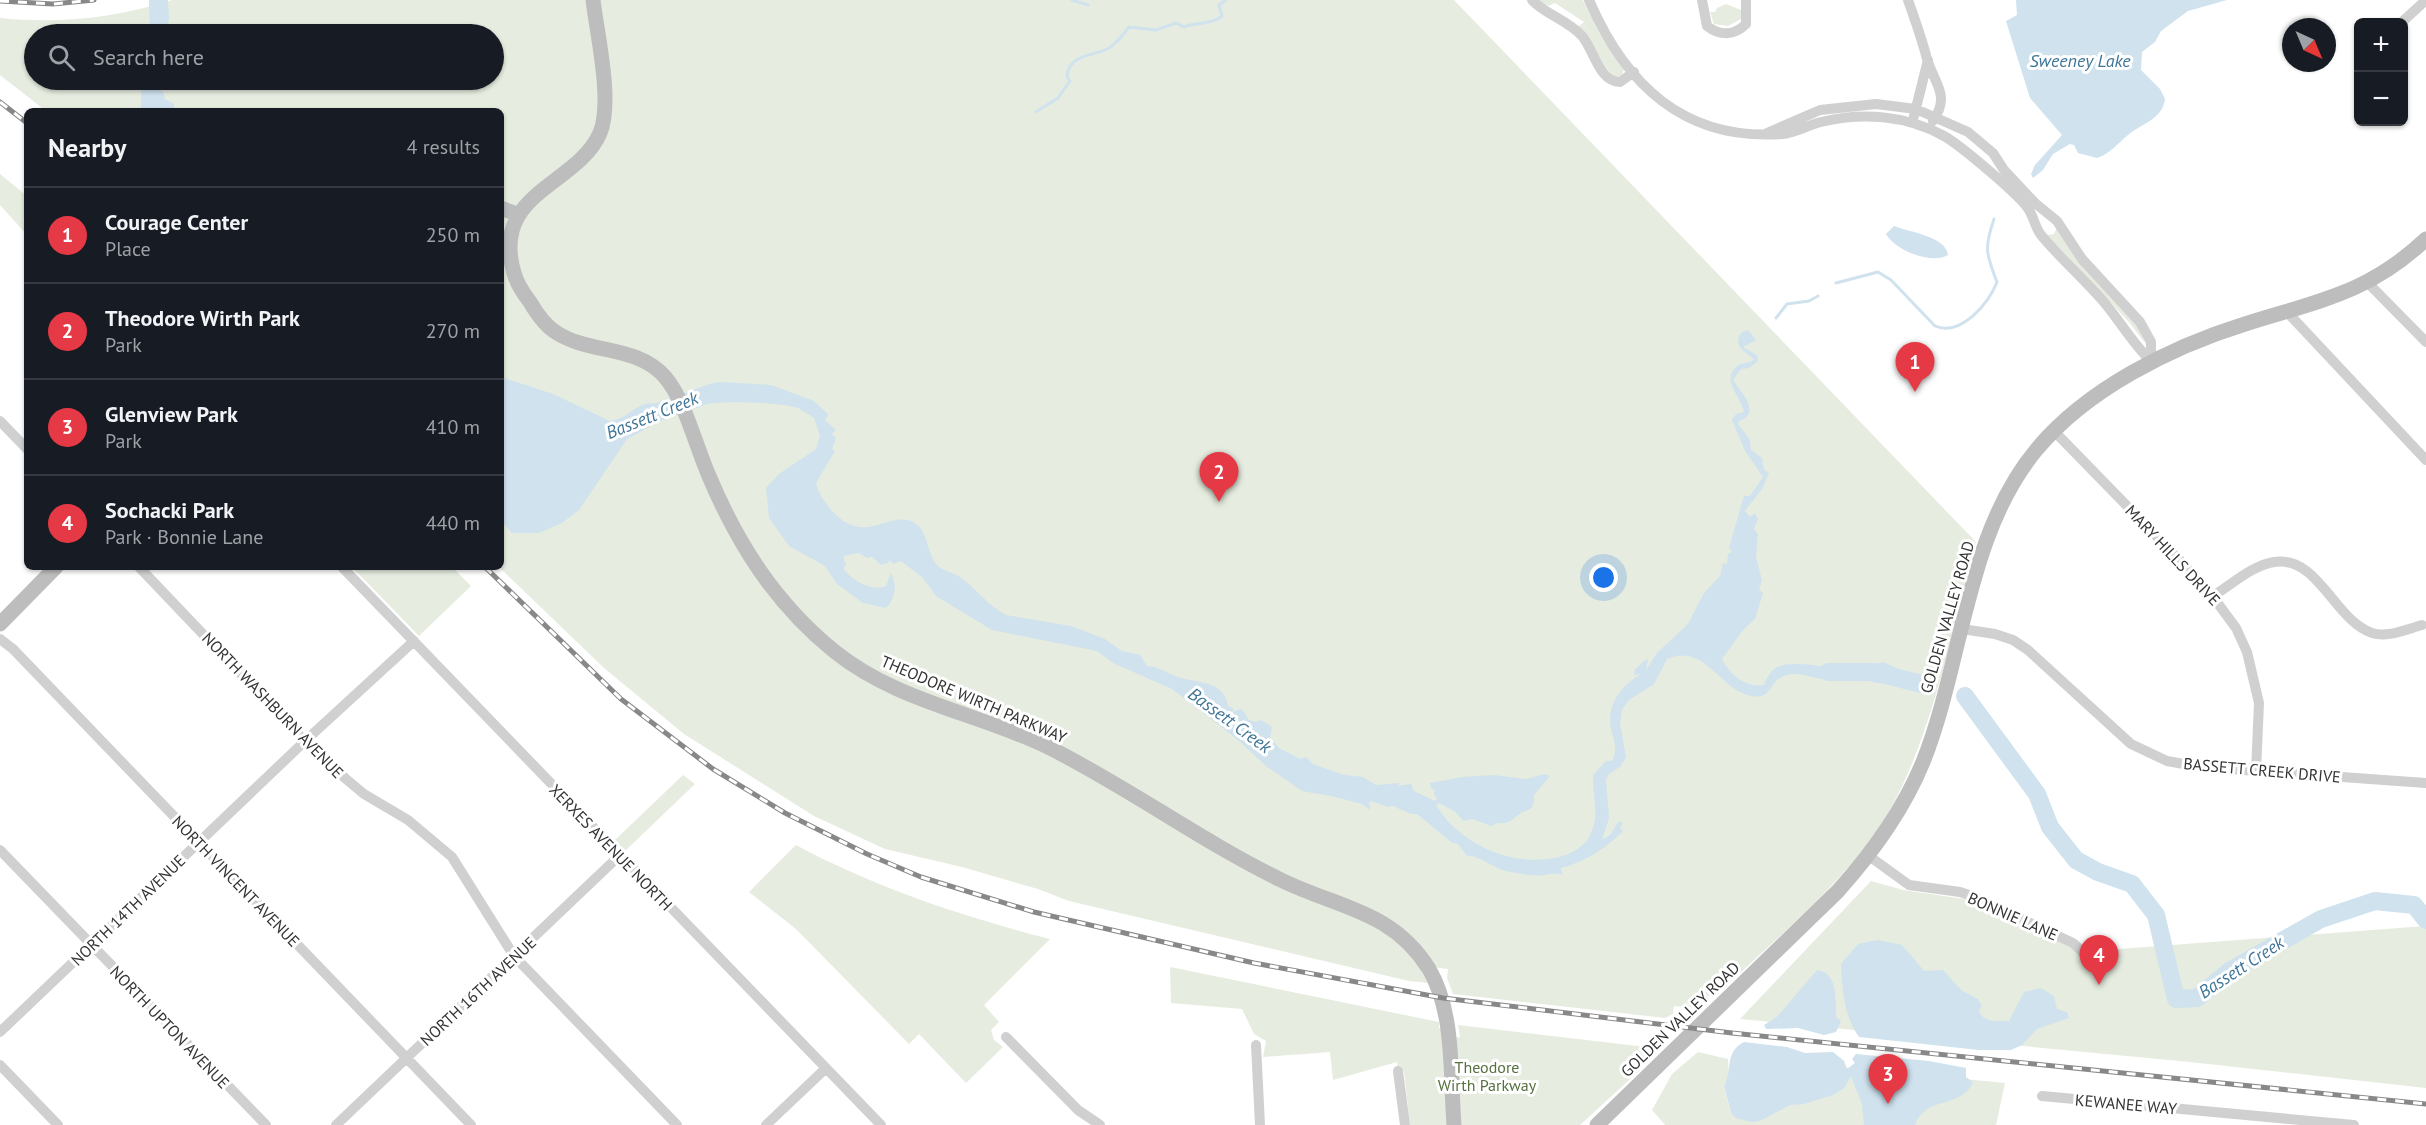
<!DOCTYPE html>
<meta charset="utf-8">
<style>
:root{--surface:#171b24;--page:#20242c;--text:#f1f3f6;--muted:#9ea1a6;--line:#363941;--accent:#e63946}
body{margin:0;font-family:"PT Sans",sans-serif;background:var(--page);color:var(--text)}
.controls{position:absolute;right:18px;top:18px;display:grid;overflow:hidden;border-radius:9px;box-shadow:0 2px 4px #0004}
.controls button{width:54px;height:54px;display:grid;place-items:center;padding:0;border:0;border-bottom:2px solid var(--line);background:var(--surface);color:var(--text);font:30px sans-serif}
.compass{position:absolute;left:2282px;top:18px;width:54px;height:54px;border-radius:50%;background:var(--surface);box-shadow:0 2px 4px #0004;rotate:136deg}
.you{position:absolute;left:1604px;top:578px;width:21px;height:21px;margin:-15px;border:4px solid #fff;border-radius:50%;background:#1a73e8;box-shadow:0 0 0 9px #1a73e833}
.badge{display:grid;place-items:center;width:39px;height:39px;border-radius:50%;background:var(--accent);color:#fff;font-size:20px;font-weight:700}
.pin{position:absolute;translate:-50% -50px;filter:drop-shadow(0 2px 3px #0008)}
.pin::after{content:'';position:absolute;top:32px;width:21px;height:18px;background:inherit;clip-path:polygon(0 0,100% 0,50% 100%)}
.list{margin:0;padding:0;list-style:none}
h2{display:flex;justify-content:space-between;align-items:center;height:78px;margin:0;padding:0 24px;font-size:26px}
h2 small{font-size:20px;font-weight:400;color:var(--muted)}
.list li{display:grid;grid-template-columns:39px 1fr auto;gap:18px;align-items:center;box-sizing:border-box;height:96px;padding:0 24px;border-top:2px solid var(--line)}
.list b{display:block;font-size:22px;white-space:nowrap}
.list p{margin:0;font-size:20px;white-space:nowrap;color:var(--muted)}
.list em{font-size:20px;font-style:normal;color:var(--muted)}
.icon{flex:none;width:33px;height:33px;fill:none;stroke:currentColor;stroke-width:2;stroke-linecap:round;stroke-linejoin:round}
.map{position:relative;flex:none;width:2426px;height:1125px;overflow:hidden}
.search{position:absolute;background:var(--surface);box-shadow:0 2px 4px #0004;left:24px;top:24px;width:480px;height:66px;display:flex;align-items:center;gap:15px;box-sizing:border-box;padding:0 21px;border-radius:33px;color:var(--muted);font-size:22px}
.panel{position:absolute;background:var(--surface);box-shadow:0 2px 4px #0004;left:24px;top:108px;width:480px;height:462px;border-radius:9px}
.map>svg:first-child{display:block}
.green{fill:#e6ecdf;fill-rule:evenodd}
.water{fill:#cfe2ee}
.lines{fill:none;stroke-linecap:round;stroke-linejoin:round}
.stream{stroke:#cfe2ee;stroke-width:3}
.river{stroke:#cfe2ee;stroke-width:18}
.street{stroke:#d0d0d0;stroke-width:10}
.secondary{stroke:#bdbdbd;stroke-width:15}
.rail-casing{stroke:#888;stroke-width:5}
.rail{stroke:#fff;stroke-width:3;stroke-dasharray:9;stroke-linecap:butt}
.labels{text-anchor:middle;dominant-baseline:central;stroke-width:6;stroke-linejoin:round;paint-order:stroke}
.street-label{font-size:16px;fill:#333;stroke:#fff}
.park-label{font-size:16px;fill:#56703f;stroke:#fff}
.water-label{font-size:18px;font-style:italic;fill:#3f7597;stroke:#fff}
</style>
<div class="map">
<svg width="2426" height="1125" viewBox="0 0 2426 1125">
<rect width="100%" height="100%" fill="#fff"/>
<path class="green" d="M172 0H1454L1976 542C1950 636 1928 764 1869 842 1827 897 1771 943 1721 991L1714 990 1696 1008 1674 1006 1673 1014 1665 1018 1453 994 1447 978 1448 969 1418 965 1428 983 1409 981 1069 901 1038 889 962 867 885 849 814 816 684 734 604 668 499 567H501V111H46L0 75V18C58 24 117 18 172 0ZM34 34H494V80H34Z
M1538 0H1583L1599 33 1624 69 1622 75 1616 77C1602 69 1591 40 1579 26L1584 22 1555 3 1548 6Z
M1726 4 1741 10V19L1728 26 1714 24 1710 12H1715L1717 8Z
M0 174 27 196V235L0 205Z
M2057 227 2134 318 2145 343 2129 322 2047 235 2054 234Z
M352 567H452L471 586 419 636Z
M683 775 695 784 625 851 615 840Z
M796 845C876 888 964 917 1050 939L984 1005 999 1022 991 1030 994 1040 1003 1047 966 1083 919 1034 909 1044 796 929 749 892Z
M1871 881 1903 890 1971 900 2066 945 2105 950 2426 926V1088L2190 1062 1740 1019Z
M1170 967 1439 1022V1028L1452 1030 1453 1038 1460 1037 1458 1025 1655 1048 1634 1069 1640 1070 1580 1125H1410L1404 1071H1398L1397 1062 1333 1080 1330 1052 1263 1057 1266 1041 1254 1034 1242 1009 1171 1003Z
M1698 1052 1728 1059 1729 1076 1724 1087 1731 1113C1749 1124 1757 1123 1775 1111L1780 1061 2005 1083 1996 1125H1665L1652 1110 1672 1074Z"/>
<path class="water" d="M149 0H168L169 18 166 34H150Z
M2016 0H2227L2188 11 2161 31 2155 42 2142 52 2141 70 2160 89 2165 99C2163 119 2141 124 2128 135 2118 143 2110 154 2097 158L2078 153 2074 145 2070 144 2053 154 2043 170 2033 178 2031 174 2035 165 2062 135 2030 98 2006 21 2017 15Z
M146 80H158L155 88 163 92 165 99 174 104V111H141V91L146 90Z
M1894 226C1908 232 1946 236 1948 255 1931 265 1895 250 1886 234Z
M1748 330 1756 340 1743 347 1757 355 1758 361 1749 368 1741 369 1733 380C1741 392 1762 413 1739 421L1738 424 1750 440 1751 450 1762 458 1764 470 1769 473 1762 489 1745 511 1750 517 1755 513 1758 519 1754 529 1758 534 1756 557 1762 580 1759 590 1763 593 1755 619 1743 630 1722 659C1730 675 1746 688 1764 685 1766 680 1769 673 1774 669 1789 657 1834 670 1853 669V675C1843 675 1834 680 1826 679 1812 679 1798 670 1784 676 1767 683 1773 702 1747 695 1718 686 1704 643 1667 659L1654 684 1629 700 1622 710 1620 723 1626 757 1621 766 1608 775 1606 780 1609 818 1602 840 1610 835 1619 821 1623 823 1620 828 1623 831C1607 848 1584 862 1561 868L1562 875C1554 872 1552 874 1544 875 1533 877 1517 873 1506 871 1493 868 1480 855 1467 856L1458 844 1451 842 1417 814H1411L1393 806 1388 807 1371 801 1369 803 1370 810 1362 804 1331 796 1302 791 1266 766 1237 739 1172 689 1113 663 1097 651 992 630 936 596 923 578 901 561 894 564 889 560 888 563 881 565 872 557 867 558 859 553 843 556 846 565 843 568C851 580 872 592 886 586L891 573C897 586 896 597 886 608L863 603 837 584 825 566 789 546 769 518 766 488 779 474 816 449 820 436 814 418C809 415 804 411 798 408 783 402 707 399 694 407L688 392 719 382 771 385 814 401 828 414 825 420 836 430 832 434 836 438 832 449 835 451 816 483C819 495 825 502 832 511 865 547 889 510 913 522 928 529 926 550 936 564 942 571 952 572 960 577 977 589 987 605 1006 615L1071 626 1105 639 1122 651 1140 655 1147 666C1159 667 1167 673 1178 677 1196 683 1224 680 1228 706L1234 709 1232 712 1242 709 1249 720 1256 722 1261 720 1272 727 1270 737 1279 748 1300 759 1306 757 1313 764 1344 775 1363 777 1376 785 1401 783 1397 786 1411 784 1414 791 1435 801 1437 799 1434 794 1435 791 1431 788 1430 783 1462 777 1494 775 1527 779 1544 774 1550 776 1534 795C1534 814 1528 807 1518 815 1510 822 1507 824 1496 823L1492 826 1472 819 1464 821 1454 811 1439 803 1436 805C1460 845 1513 868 1559 857 1571 854 1583 848 1589 837 1601 816 1592 797 1593 775L1606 761H1612C1618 749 1614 741 1611 729 1606 706 1621 685 1641 674L1634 675 1635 669 1648 658 1646 670 1657 653 1688 624 1704 593 1720 576 1723 563 1727 564 1728 554 1732 552 1729 548 1744 496H1750L1763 477 1745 451 1732 420 1736 414 1744 412C1741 397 1721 380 1736 367 1741 362 1748 364 1754 360 1746 351 1732 348 1741 333Z
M501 377 553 394 610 421C624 420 630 410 642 405 650 402 659 404 667 403L672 415 627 439 579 510 562 523 539 533H512L501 520Z
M1883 662 1923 680 1922 688 1896 681 1877 683 1857 678 1858 668Z
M1877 940 1902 945 1924 971 1943 970 1961 990 1978 999 1982 1006 1979 1010C1983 1024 1997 1020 2009 1021L2024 992 2041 988 2054 996 2057 1009 2067 1012 2069 1018 2037 1029 2022 1045 2011 1050H1979L1859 1037C1844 1017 1842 989 1841 964L1858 944Z
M1817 970C1838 972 1836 1001 1836 1017L1841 1021 1836 1032 1824 1035 1798 1028 1766 1029 1764 1025 1777 1017Z
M1744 1042 1787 1047 1805 1053 1833 1052 1844 1061 1847 1069 1855 1063 1852 1059 1856 1054 1929 1061 1966 1068V1077L1973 1082C1961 1110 1925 1095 1915 1125H1864L1862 1104 1851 1076 1844 1088 1833 1095 1804 1104 1790 1105 1760 1121 1752 1122 1736 1118 1731 1113 1724 1086C1733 1070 1724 1052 1744 1042Z"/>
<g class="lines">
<path class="stream" d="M1072 0 1088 5
M1036 112 1058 98 1070 81 1067 76C1070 53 1093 57 1109 48 1117 43 1123 35 1129 27L1156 30 1176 23 1184 27C1197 22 1211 25 1222 16L1219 5 1226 0
M1836 283 1878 272 1891 280 1935 326C1960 337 1989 304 1997 282 1986 254 1984 248 1994 219
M1776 318 1787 304 1809 301 1818 296"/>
<path class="river" d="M647 416 714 392
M1828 672H1873L1922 684
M1965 696 2037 794 2050 827 2076 860 2098 872 2132 884 2156 915 2176 999 2197 998 2231 970 2321 919 2375 901 2414 905 2426 920"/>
<path class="street" d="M1532 0C1546 15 1568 20 1582 36 1594 50 1599 82 1620 82L1634 72
M1589 0C1626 86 1685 141 1782 134 1795 133 1808 125 1821 122 1862 112 1906 115 1944 136 1960 145 2021 196 2029 210 2034 218 2035 227 2041 235 2060 258 2083 278 2103 301 2120 321 2133 344 2151 361
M1702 0 1707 26C1720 36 1734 36 1746 24V0
M1908 0C1915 20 1922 39 1927 59 1934 83 1951 95 1933 121
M2402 22 2426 0
M1914 116 1928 60
M1767 133 1820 110 1876 104 1916 109 1968 132 1993 153 2004 170 2035 203 2057 221 2082 259 2140 322 2151 342V361
M2368 283 2426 342
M2287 312 2426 460
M0 421 27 449
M2054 431 2205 586 2236 628 2247 652 2259 703 2256 771
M139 567 305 741 346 779 364 794 408 820 452 857 514 956 677 1125
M342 567 881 1125
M2213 596C2231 585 2253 565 2274 562 2318 555 2335 621 2372 633 2388 638 2407 629 2422 625
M1962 629 1995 634 2013 640 2028 650 2131 744 2167 761 2201 767 2426 783
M0 639 13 649 471 1125
M0 850 266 1125
M1869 856 1909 885 1960 892 1975 897 2073 943 2088 957
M0 1032 305 741 414 641
M1006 1037 1078 1110 1100 1125
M1256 1045 1260 1125
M0 1065 58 1125
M1398 1071 1405 1125
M2042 1096 2354 1125
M336 1125 619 856
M766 1125 826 1068"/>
<path class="secondary" d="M593 0C597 34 613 102 600 133 577 186 490 192 514 273 517 284 523 293 530 302 537 314 545 326 557 333 590 354 637 345 665 377 685 400 696 447 709 476 738 545 776 604 834 651 897 702 978 713 1048 747 1128 787 1201 841 1281 880 1338 908 1392 910 1429 969 1455 1013 1450 1075 1454 1125
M501 208 519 215
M0 624 56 567
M1597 1125 1838 891C1873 852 1903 811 1923 762 1963 662 1966 533 2037 449 2087 389 2171 347 2245 324 2317 301 2368 294 2426 239"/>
<defs>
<path id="rail" d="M0 1 53 4 94 0
M0 102 27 123
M485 567 621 699 713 769 785 813 867 854 921 877 1034 912 1254 963 1443 998 1732 1033 2426 1104"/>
</defs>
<use href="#rail" class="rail-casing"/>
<use href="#rail" class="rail"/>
</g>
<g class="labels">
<g class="street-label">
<text transform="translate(2173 555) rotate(47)">MARY HILLS DRIVE</text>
<text transform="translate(1947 617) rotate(-74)">GOLDEN VALLEY ROAD</text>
<text transform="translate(974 699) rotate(23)">THEODORE WIRTH PARKWAY</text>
<text transform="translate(273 705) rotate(46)">NORTH WASHBURN AVENUE</text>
<text transform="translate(2262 770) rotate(5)">BASSETT CREEK DRIVE</text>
<text transform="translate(611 847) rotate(46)">XERXES AVENUE NORTH</text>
<text transform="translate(236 881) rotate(46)">NORTH VINCENT AVENUE</text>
<text transform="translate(128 910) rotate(-44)">NORTH 14TH AVENUE</text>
<text transform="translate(2013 916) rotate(24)">BONNIE LANE</text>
<text transform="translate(478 991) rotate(-43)">NORTH 16TH AVENUE</text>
<text transform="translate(1680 1019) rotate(-44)">GOLDEN VALLEY ROAD</text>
<text transform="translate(170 1027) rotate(46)">NORTH UPTON AVENUE</text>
<text transform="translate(2126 1104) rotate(5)">KEWANEE WAY</text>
</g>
<g class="park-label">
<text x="1487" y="1067">Theodore<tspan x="1487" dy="18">Wirth Parkway</tspan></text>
</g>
<g class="water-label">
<text x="2080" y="60">Sweeney Lake</text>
<text transform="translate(652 415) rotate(-22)">Bassett Creek</text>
<text transform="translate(1230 720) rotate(36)">Bassett Creek</text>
<text transform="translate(2241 967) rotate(-33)">Bassett Creek</text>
</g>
</g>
</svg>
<div class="controls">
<button>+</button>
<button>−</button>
</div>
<svg class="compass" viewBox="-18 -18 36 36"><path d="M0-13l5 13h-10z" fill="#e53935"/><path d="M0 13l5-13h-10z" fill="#9ea1a6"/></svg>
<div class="you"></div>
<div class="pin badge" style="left:1915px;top:392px">1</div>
<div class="pin badge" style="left:1219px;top:502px">2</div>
<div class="pin badge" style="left:1888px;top:1104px">3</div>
<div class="pin badge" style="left:2099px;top:985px">4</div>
<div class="search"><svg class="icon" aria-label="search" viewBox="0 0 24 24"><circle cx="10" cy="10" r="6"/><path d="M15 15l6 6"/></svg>Search here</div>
<section class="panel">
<h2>Nearby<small>4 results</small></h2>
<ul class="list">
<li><span class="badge">1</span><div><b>Courage Center</b><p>Place</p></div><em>250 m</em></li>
<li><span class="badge">2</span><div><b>Theodore Wirth Park</b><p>Park</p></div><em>270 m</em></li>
<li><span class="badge">3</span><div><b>Glenview Park</b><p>Park</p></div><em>410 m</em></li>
<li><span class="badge">4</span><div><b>Sochacki Park</b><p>Park · Bonnie Lane</p></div><em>440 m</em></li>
</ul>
</section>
</div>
